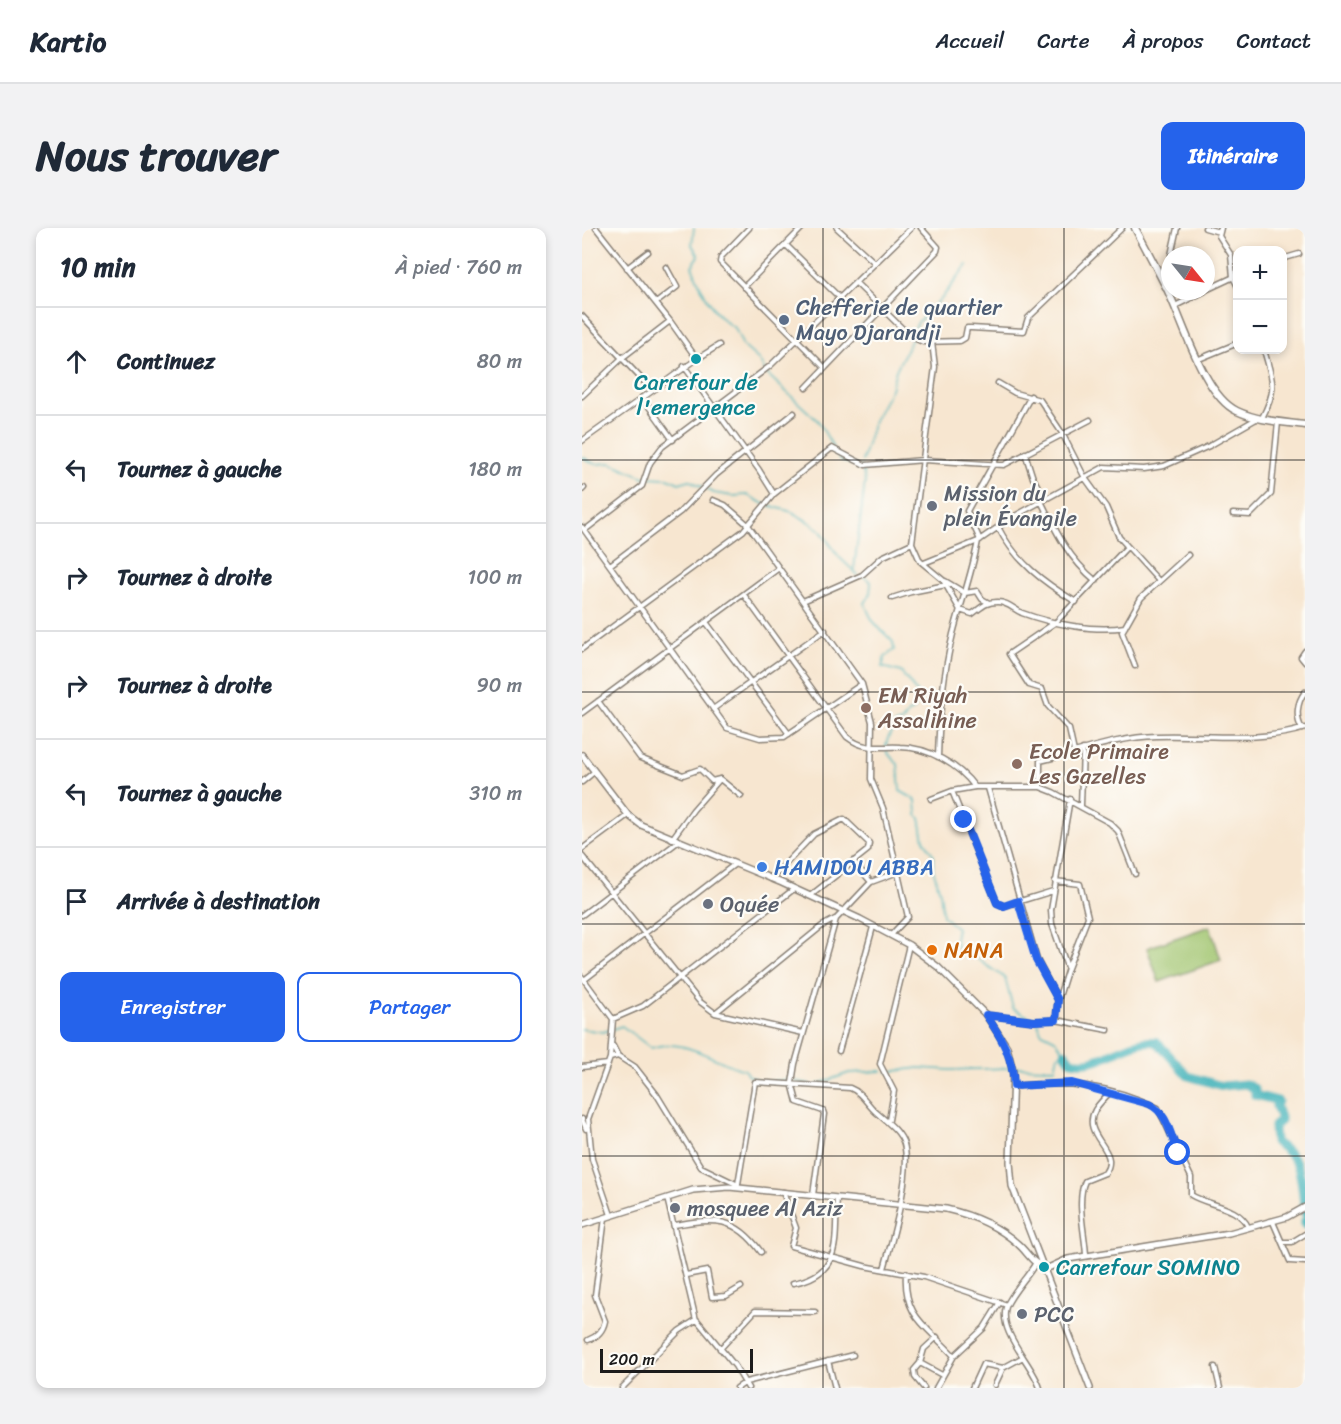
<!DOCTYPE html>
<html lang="fr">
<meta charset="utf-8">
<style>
:root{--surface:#fff;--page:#f2f2f3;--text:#1f2937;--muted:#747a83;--line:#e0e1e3;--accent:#2563eb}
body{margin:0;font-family:Sriracha,sans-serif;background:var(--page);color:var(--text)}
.controls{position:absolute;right:18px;top:18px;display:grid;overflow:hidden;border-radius:12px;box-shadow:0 3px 9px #0003}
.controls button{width:54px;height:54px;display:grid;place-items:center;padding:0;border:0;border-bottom:2px solid var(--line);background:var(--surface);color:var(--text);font:30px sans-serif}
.compass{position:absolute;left:579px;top:18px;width:54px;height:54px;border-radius:50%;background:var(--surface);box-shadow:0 3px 9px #0003;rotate:120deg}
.scale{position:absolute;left:18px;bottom:15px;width:153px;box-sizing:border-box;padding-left:6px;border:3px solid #1c1c1c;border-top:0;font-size:16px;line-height:21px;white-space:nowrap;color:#1c1c1c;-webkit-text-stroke:4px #fdfcf7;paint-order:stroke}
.stop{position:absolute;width:18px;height:18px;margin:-14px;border:4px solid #2563eb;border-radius:50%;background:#fff}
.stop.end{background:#2563eb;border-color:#fff;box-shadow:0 2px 6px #0008}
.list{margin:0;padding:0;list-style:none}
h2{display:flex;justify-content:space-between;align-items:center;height:78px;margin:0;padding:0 24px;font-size:26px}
h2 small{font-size:20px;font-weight:400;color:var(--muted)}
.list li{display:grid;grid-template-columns:39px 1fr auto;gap:18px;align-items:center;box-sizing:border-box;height:108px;padding:0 24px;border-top:2px solid var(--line)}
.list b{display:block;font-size:22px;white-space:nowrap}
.list em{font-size:20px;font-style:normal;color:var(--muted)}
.actions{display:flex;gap:12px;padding:18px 24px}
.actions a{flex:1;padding:14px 0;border:2px solid var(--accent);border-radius:12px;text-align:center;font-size:21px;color:var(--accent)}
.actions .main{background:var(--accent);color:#fff}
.icon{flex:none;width:33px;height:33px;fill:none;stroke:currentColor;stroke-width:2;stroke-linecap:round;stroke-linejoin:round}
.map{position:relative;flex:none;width:723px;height:1160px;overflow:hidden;border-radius:12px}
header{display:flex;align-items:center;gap:36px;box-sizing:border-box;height:84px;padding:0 30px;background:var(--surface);border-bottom:2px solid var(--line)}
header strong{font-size:28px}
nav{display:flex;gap:33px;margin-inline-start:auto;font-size:21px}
.intro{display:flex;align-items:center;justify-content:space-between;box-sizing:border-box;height:144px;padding:0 36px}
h1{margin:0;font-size:42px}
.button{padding:15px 27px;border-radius:12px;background:var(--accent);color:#fff;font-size:21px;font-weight:700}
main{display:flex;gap:36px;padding:0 36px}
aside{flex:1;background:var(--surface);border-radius:12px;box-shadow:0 3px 9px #0003}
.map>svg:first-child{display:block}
.green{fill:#a1c570;stroke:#5e7046;stroke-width:1.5}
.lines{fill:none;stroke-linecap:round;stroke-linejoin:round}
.stream{stroke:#42b2b9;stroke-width:1.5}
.river{stroke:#42b2b9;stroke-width:9}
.street-casing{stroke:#8a8176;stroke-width:7}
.secondary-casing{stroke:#8a8176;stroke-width:8}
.primary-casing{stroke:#8a8176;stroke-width:9}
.street{stroke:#fff;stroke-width:4}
.secondary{stroke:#fff;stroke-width:5}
.primary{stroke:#fff;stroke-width:6}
.route{stroke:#2563eb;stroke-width:8}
.grid{fill:none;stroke:#1c1c1c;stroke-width:1.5;stroke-opacity:0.55}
.service-dot{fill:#5c6f8a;stroke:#fdfcf7;stroke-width:2}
.culture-dot{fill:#0f9aa8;stroke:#fdfcf7;stroke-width:2}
.worship-dot{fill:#6b7280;stroke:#fdfcf7;stroke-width:2}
.education-dot{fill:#8d6e63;stroke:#fdfcf7;stroke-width:2}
.shop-dot{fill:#3f7fe0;stroke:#fdfcf7;stroke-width:2}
.food-dot{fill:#e8710a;stroke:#fdfcf7;stroke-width:2}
.labels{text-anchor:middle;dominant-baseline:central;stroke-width:4.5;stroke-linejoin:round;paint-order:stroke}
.service-label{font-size:22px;fill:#4e5e75;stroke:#fdfcf7;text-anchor:start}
.culture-label{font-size:22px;fill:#0d838f;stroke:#fdfcf7}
.worship-label{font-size:22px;fill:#5b616d;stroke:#fdfcf7;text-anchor:start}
.education-label{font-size:22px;fill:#785e54;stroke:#fdfcf7;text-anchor:start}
.shop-label{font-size:22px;fill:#366cbe;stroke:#fdfcf7;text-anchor:start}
.food-label{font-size:22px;fill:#c56008;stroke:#fdfcf7;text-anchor:start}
</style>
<header>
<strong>Kartio</strong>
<nav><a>Accueil</a><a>Carte</a><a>À propos</a><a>Contact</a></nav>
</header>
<div class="intro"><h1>Nous trouver</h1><a class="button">Itinéraire</a></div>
<main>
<aside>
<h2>10 min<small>À pied · 760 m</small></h2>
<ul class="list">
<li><svg class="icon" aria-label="ahead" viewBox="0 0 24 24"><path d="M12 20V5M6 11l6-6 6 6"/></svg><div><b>Continuez</b></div><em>80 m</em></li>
<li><svg class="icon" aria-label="left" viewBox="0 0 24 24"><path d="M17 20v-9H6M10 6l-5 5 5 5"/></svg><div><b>Tournez à gauche</b></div><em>180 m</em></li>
<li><svg class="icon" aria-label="right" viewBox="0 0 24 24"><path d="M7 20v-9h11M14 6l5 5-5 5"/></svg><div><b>Tournez à droite</b></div><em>100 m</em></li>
<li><svg class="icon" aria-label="right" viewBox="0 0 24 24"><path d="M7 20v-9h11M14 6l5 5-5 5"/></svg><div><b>Tournez à droite</b></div><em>90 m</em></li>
<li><svg class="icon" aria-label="left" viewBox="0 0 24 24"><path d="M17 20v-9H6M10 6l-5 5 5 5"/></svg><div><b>Tournez à gauche</b></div><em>310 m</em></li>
<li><svg class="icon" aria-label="arrive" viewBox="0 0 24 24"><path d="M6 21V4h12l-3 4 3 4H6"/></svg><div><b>Arrivée à destination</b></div></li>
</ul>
<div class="actions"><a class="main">Enregistrer</a><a>Partager</a></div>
</aside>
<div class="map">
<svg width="723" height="1160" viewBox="0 0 723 1160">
<rect width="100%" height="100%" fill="#fdfcf7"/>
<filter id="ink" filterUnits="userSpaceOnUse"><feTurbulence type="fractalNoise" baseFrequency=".0167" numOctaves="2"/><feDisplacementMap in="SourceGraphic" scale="12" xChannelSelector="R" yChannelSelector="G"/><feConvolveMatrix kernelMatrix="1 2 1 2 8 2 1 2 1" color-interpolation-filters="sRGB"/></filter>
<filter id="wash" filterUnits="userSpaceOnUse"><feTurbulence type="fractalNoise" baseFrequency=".008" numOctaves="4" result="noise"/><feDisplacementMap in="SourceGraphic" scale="24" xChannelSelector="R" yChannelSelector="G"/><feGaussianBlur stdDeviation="1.35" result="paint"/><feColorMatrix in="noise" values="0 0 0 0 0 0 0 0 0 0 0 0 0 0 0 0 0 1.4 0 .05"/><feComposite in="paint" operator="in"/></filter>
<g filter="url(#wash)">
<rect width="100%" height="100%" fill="#f7e6d0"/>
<path class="green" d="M628 698 639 732 577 754 565 720Z"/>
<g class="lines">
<path class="stream" d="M112 0 110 17 117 28 110 38C119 61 131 89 153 100L161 118 177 132 184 145 236 193 251 219
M330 106 336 94 360 70 385 37
M252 224 260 233 281 240
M0 229 13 236 29 235 62 249 86 250 97 255 107 252 132 265 150 268 165 267 182 276 210 284 225 293 238 302 257 329 276 347
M280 233 292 193 309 161 314 142 330 111
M272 341 283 254 280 238
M281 348 289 354 288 367 283 375C290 397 297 399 311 414L312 422 303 429 300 439 319 444 336 466 333 481 326 485 320 494 313 496C303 515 298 521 316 536L318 563 334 572 335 587 338 590 342 612 352 628 351 641 358 664 361 688 375 700 373 711 376 722 394 730 423 750 431 780 452 792
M0 801 21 804 40 798 69 820C103 808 131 834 163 842L165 847 179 853
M432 839 473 840 476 827 483 825 473 811 459 804 456 795
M305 844 337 840 368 842 428 840
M186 853 208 852
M212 853 228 856
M236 856 267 845 300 843"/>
<path class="river" d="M483 825 489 833C520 841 544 809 575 814L606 848 640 858 664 856 673 861V867L696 873 694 878 699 892 692 898 693 914C723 933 718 950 723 985
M723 993V997"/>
</g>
</g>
<g filter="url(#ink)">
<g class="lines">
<defs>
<path id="street" d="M167 0 139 29 138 34 243 140
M255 0 293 35
M623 0 637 4
M639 0 637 8 649 27 651 49 656 59
M204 17 258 70
M589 27 595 0
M700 31 717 26
M45 40 66 24
M274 55 328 108 341 114 378 113 383 110 385 100H389L442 103 446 90 540 0
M583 56 588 33
M162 59 220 0
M624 62 656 47
M74 75 95 59 84 39
M593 78 623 63
M0 88 70 162
M350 114 353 139 330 315 338 333 361 352 378 382 390 386C399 380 403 374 415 374 426 374 431 381 440 385 470 396 512 404 543 399
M115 131 137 117
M617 131 656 115
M102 138 177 242 192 266
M416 155 433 165 458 172 480 205 503 250 524 279 537 309 576 352
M224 160 355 23 356 19 339 0
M0 168 40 130 88 93
M60 169 91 212
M680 190C696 159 691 154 682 122
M0 213 115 131 88 93 14 0
M443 225 451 250 463 271
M0 262 2 260
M131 272 143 277 166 297 280 456 290 494 289 551 301 580 326 689 309 707
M459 273C474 304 487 331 514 353
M651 286 668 287 689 266 696 194
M0 299 145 500 178 510 202 509 280 456
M416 299C434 334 461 354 494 374
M3 302 60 258 68 235 80 219 188 138 329 0
M398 312 385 283 449 168
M342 335 396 313 431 289 522 239 562 241 582 238 627 218 676 190
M28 337 98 284 134 247 212 185
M363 353 383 365 395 363 400 371 407 375
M162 367 265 509C283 523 297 518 318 519 346 519 377 537 393 559
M310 370 329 364 364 357
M221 373 280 347 300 329 330 315
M124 394 207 506
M0 421 161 303 192 266 250 220 283 237 342 232 422 237 508 192
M723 423 719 429 723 434
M553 438 540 404 559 370 606 327
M16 473 58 530 101 547 118 541 130 553 138 551 159 568
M131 481 243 402
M0 485 197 340
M720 501C713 489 715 474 723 464
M492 524 487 501 466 478 460 461 447 457 427 426 474 394 545 319
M356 529C357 488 361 447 371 406 379 375 390 345 396 313
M0 554 12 544
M458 559V533C497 524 535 509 575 508 623 506 677 515 723 500
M406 560 455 732 476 772
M370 563 415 675 422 678 471 663
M349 571 370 563 393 559H458L471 564 528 595 536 603 553 646
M499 577 501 521
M90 611 111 582 138 551
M0 621 46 587
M0 628 117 773 133 785
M271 633 289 654
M189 651 232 606 262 591 287 615 286 622 228 668
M0 687 97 613
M485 739 470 696 469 682 488 571
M0 749 31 791 28 830 6 891 10 931 29 987
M2 752 153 636
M404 787 452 793 474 792 476 772 486 740 506 689 498 656 473 653
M31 791 61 778 212 661
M474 792 526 802
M221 805 133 785 240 698 253 691
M257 823 291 699
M36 828 53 839 75 867 119 939 156 957
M28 830 36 828 31 818
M0 839 26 836
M432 858C484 853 527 856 576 880L609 949V967C627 978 657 978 666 999
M0 891 4 901
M307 892 312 863 298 836 327 717
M156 956 173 854 268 860C281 865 285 877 295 885 305 894 318 903 322 916 330 945 310 1012 302 1041
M201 964 214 1000 209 1018 282 1038 342 1049 425 1077
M231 967 242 886 241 883 215 874 210 855 213 836 254 691 289 654 316 644
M691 994 708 1033 723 1034
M92 997C132 990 153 988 179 1024
M702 1014H710L723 1006
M504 1027C503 1006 494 972 503 953L523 945C540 922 498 908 513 882 517 875 524 869 528 864
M453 1036C445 1050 430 1064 424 1079 416 1105 451 1136 458 1160
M324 1045C321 1089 345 1098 372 1128L402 1100 418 1074
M104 1047 125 1043 130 1069 144 1068 159 1059
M211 1055C262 1046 252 1010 255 970
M115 1092 153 1138 166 1160
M6 1112C15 1109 21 1103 23 1093L13 1067 23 990
M138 1121 173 1083 233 1084
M246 1133 253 1160
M338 1135 342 1121 355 1109
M633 1139 638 1160
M413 1157 421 1140 441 1129
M40 1160 97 1103 114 1092 85 970
M155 1160 164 1154 271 1127
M342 1160 333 1149 332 1142 338 1135 360 1147
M354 1160 372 1128
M390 1160 401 1136 421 1140"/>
<path id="secondary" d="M0 527 46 587 59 597 200 655 278 691 327 717 356 739 404 787 425 819 431 844 428 934 430 958 508 1160
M0 997 111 962 147 959 364 981C390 987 415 997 436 1016 446 1025 450 1035 464 1041L486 1031 647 1005 705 989 723 979"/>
<path id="primary" d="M553 0C564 20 575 41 585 61 601 93 622 168 655 183 676 193 701 194 723 197"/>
</defs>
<use href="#street" class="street-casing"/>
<use href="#secondary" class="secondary-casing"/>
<use href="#primary" class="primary-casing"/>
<use href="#street" class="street"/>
<use href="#secondary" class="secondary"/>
<use href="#primary" class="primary"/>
</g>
</g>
<g class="lines" filter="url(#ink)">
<path class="route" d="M382 592 415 675 422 678 436 673 454 732 476 772 474 792 452 793 404 787C420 810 431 830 432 858L490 855 567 876C586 885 588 907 596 925"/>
</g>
<path class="grid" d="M241 0V1160M482 0V1160M0 232H723M0 464H723M0 696H723M0 928H723"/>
<circle class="service-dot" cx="202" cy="92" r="6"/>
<g class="culture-dot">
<circle cx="114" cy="131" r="6"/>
<circle cx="462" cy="1039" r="6"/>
</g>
<g class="worship-dot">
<circle cx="350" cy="278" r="6"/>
<circle cx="126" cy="676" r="6"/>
<circle cx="93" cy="980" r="6"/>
<circle cx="440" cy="1086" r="6"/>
</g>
<g class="education-dot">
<circle cx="284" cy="480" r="6"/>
<circle cx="435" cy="536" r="6"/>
</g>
<circle class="shop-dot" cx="180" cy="639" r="6"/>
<circle class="food-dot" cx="350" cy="722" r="6"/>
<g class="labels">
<g class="service-label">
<text x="214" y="79">Chefferie de quartier<tspan x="214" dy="25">Mayo Djarandji</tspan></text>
</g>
<g class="culture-label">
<text x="114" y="154">Carrefour de<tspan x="114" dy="25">l'emergence</tspan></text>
<text x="474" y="1039" text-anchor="start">Carrefour SOMINO</text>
</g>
<g class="worship-label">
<text x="362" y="265">Mission du<tspan x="362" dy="25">plein Évangile</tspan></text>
<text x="138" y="676">Oquée</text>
<text x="105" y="980">mosquee Al Aziz</text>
<text x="452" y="1086">PCC</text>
</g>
<g class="education-label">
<text x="296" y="467">EM Riyah<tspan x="296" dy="25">Assalihine</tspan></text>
<text x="447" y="523">Ecole Primaire<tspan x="447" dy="25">Les Gazelles</tspan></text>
</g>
<g class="shop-label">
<text x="192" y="639">HAMIDOU ABBA</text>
</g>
<g class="food-label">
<text x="362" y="722">NANA</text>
</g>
</g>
</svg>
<div class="controls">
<button>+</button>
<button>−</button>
</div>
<svg class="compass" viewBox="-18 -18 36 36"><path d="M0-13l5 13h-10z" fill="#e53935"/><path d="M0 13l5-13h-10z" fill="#747a83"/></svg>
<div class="scale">200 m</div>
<div class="stop" style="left:596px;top:925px"></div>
<div class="stop end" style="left:382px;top:592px"></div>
</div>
</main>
